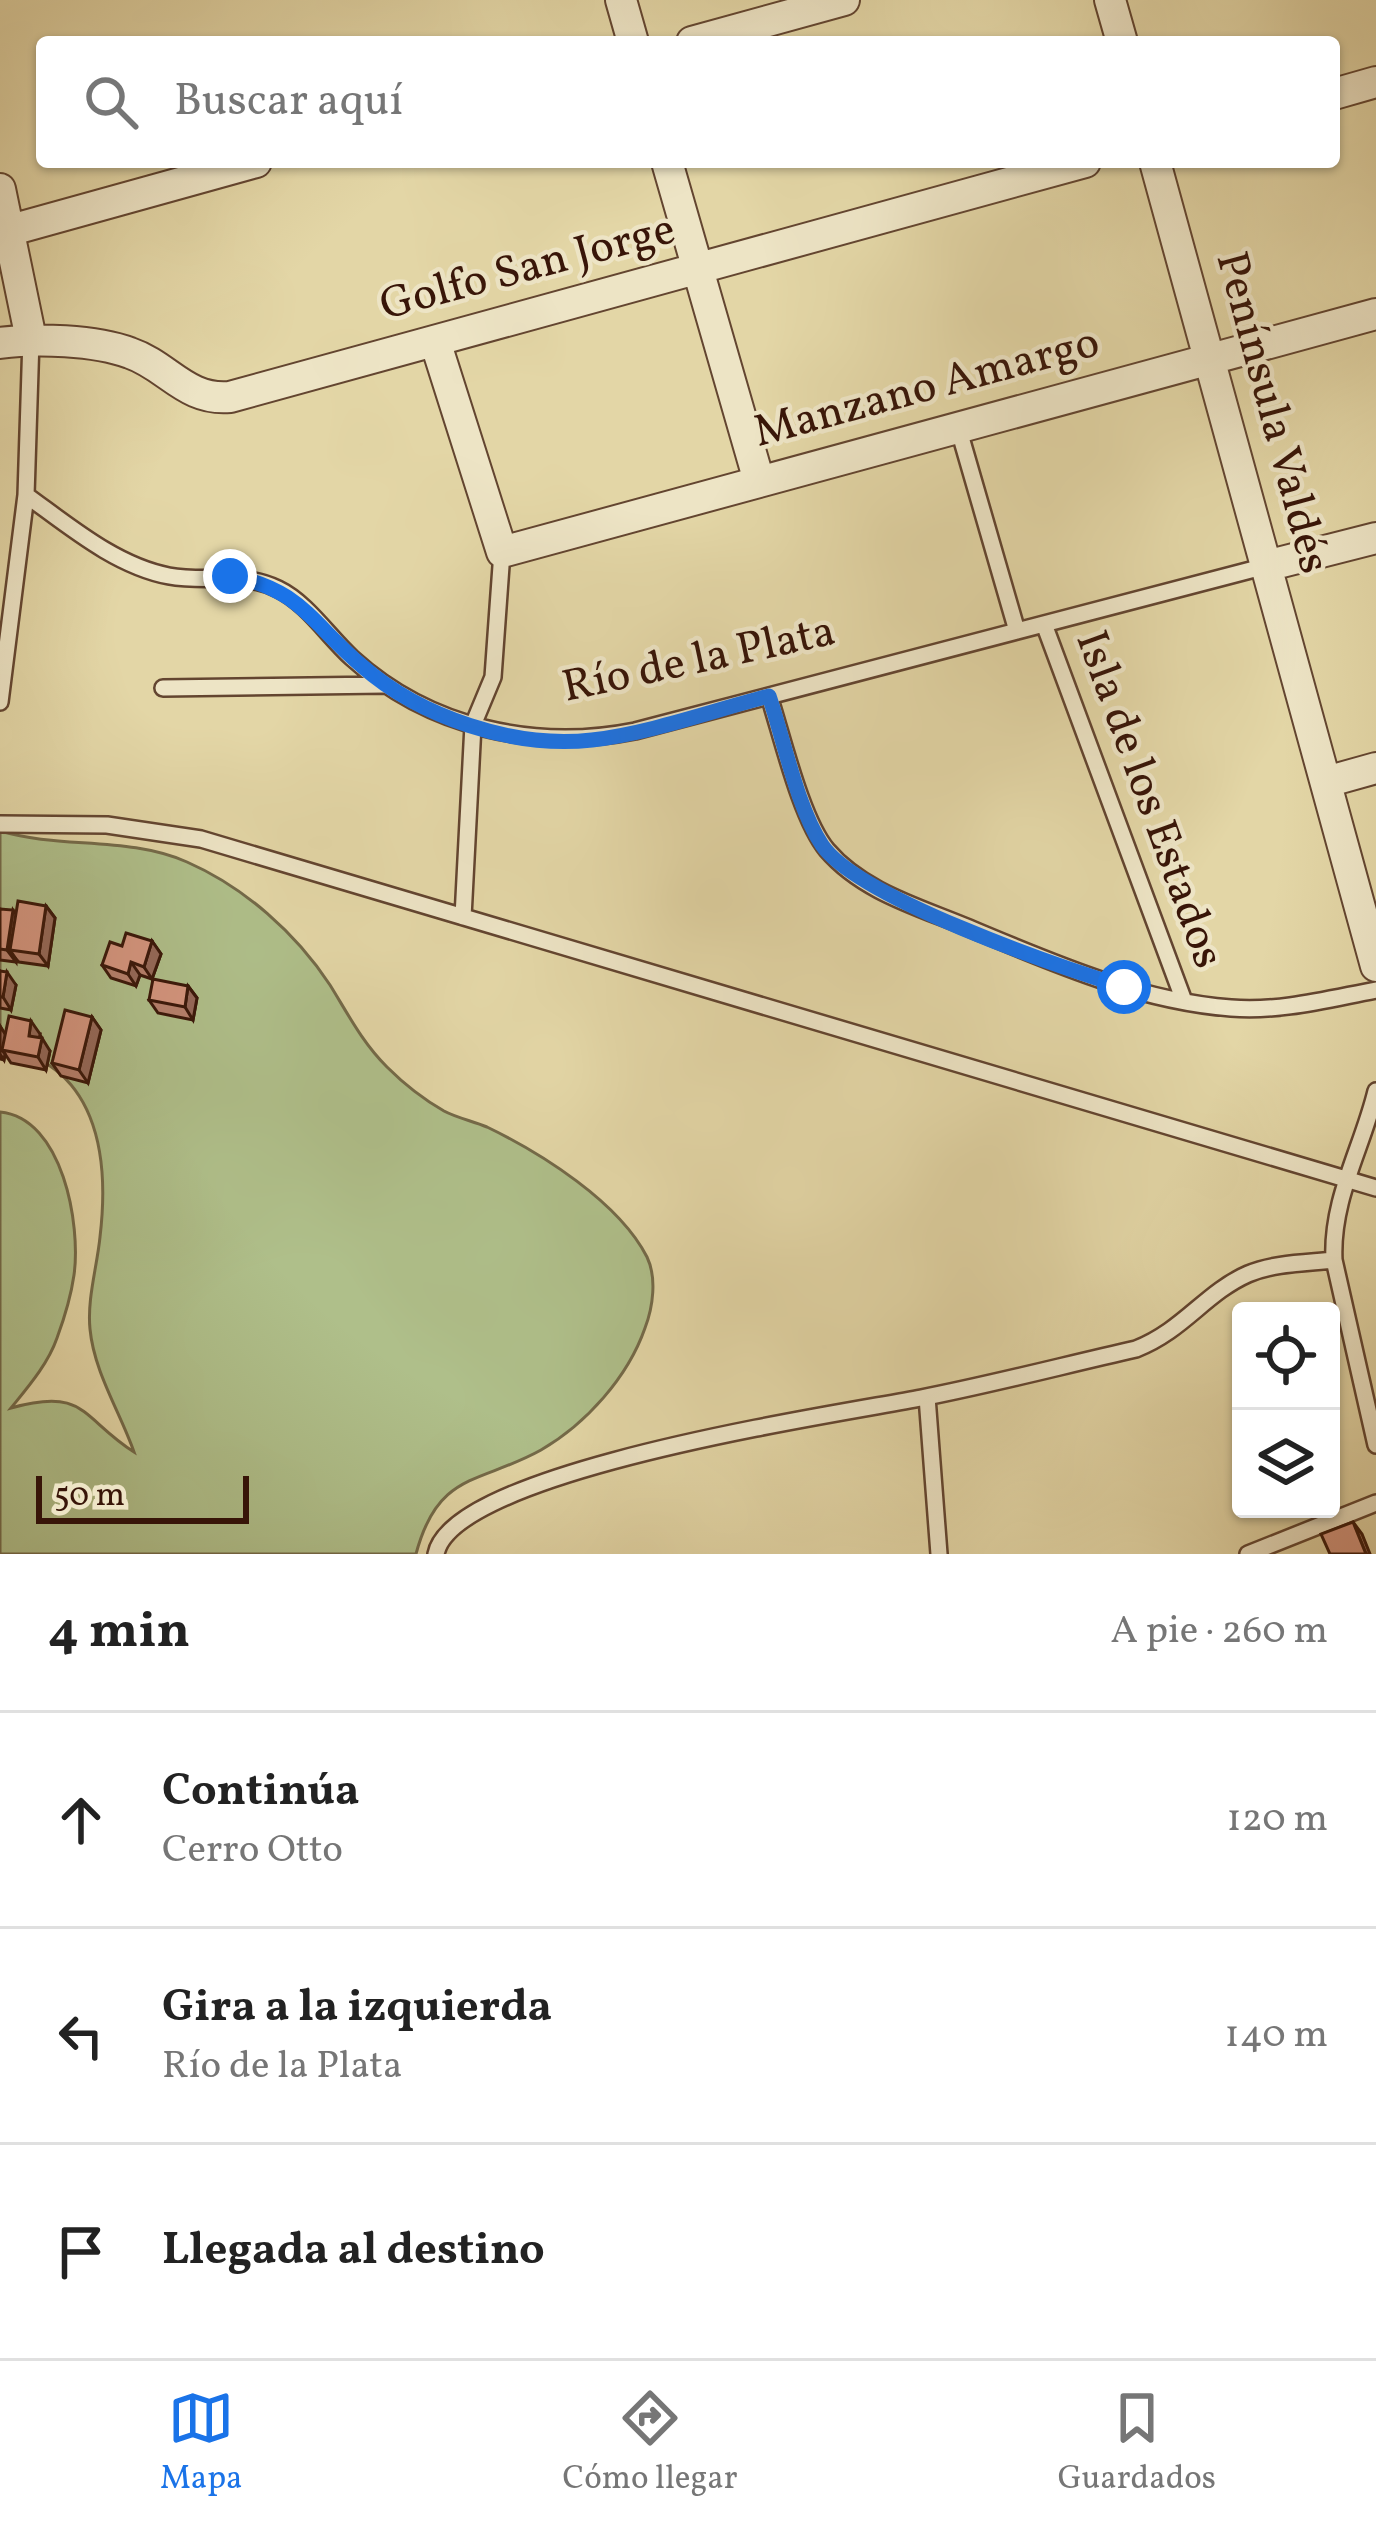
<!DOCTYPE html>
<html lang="es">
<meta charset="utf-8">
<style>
:root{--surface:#fff;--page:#f6f6f6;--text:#222;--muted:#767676;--line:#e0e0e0;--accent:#1a73e8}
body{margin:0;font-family:Vollkorn,serif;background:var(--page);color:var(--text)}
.controls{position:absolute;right:36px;bottom:36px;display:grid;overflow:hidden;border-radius:12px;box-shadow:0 3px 9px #0004}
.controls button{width:108px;height:108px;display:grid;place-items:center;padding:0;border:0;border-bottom:3px solid var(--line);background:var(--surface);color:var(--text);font:60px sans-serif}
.scale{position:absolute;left:36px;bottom:30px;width:213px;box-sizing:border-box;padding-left:12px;border:6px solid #381508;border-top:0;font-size:33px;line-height:42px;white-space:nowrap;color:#381508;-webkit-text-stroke:9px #ede4c5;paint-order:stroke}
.stop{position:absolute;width:36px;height:36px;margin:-27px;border:9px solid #1a73e8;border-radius:50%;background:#fff}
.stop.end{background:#1a73e8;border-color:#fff;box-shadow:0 3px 12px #0008}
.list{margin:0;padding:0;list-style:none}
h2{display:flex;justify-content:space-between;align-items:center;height:156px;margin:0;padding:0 48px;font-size:51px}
h2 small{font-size:39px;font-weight:400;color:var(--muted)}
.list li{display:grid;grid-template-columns:78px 1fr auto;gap:36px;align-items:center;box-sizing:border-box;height:216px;padding:0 48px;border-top:3px solid var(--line)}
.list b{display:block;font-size:45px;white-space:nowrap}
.list p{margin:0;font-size:39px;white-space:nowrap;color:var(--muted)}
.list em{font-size:39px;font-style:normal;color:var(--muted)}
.icon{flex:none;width:66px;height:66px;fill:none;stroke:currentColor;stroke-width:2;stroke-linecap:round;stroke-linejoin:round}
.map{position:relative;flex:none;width:1376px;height:1554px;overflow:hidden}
.search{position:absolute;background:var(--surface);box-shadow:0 3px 9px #0004;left:36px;right:36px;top:36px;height:132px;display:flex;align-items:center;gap:30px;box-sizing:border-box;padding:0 42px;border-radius:12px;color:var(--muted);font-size:45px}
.sheet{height:804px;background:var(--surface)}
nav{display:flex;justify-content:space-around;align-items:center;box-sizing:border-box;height:168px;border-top:3px solid var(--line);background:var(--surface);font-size:33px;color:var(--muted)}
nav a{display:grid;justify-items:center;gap:6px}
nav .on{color:var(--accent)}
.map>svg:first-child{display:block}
.green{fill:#afbf8a;stroke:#746a49;stroke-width:3}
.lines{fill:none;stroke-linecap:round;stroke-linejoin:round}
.lane-casing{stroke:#634530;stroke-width:20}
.street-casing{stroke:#634530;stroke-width:34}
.lane{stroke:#ede4c5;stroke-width:15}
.street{stroke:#ede4c5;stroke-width:30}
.wall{fill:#b7806d;stroke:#381508;stroke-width:3}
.shaded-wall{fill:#956859;stroke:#381508;stroke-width:3}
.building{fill:#d5957f;stroke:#381508;stroke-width:3}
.route{stroke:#1a73e8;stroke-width:15}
.labels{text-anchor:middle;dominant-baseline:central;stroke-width:9;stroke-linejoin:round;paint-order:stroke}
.street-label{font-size:45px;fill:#381508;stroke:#ede4c5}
</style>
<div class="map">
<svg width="1376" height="1554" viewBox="0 0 1376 1554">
<rect width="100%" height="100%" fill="#e3d6a6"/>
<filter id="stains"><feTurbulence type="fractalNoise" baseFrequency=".00167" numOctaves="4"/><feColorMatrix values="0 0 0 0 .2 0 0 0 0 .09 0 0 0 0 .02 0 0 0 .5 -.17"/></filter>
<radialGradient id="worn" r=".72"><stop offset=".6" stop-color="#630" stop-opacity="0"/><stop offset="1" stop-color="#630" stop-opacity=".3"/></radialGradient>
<path class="green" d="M0 831C60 849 128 836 187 862 244 887 296 933 330 985 348 1014 362 1042 387 1067 404 1084 423 1099 444 1111 457 1118 473 1121 487 1127 541 1153 619 1202 647 1257 657 1278 653 1307 645 1328 628 1377 586 1424 541 1450 480 1484 438 1471 416 1554H0V1112C63 1118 81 1225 74 1275 71 1296 64 1319 57 1338 48 1364 28 1387 11 1408 86 1387 81 1418 134 1452 120 1412 94 1372 90 1329 87 1299 97 1267 100 1237 110 1153 96 1063 0 1047Z"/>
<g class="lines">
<defs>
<path id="lane" d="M958 427 1017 631
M26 495C69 526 116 566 169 576 207 583 242 571 278 589 307 603 328 636 352 658 429 728 535 751 635 731L1266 566
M1044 624 1184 1001
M163 688 384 685
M769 696C782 736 801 819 827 850 863 892 919 907 969 928 1053 963 1139 1001 1231 1008 1280 1012 1328 999 1376 990
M0 702 26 495 31 339
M0 824 107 825 201 839 1376 1188
M463 917 473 725 493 677 502 552
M1376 1091C1362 1149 1331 1199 1334 1260L1376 1445
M927 1397 939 1554
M436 1554C452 1470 839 1414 921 1398 993 1384 1065 1365 1136 1349 1184 1330 1205 1293 1248 1274 1274 1263 1306 1263 1334 1260
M1248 1554 1376 1503"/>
<path id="street" d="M621 0 633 42
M1110 0 1122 42
M692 42 844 0
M1334 94 1376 82
M667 162 759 481
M1155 162 1376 966
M0 189 31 339
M11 230 256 162
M435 341 502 552 1376 314
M0 343C36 338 95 340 130 353 168 366 186 401 230 397L1085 162
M1266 566 1376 538
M1326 782 1376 768"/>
</defs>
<use href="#lane" class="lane-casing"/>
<use href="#street" class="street-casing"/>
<use href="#lane" class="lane"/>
<use href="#street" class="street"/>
</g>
<path class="wall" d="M46 906 55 918 48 966 19 962 16 959V962L0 960V909L16 914Z
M152 941 161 954 152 979 140 975 136 986 111 978 102 965 122 946Z
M0 971 16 985 11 1010 0 1008Z
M188 986 197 998 193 1020 158 1013 149 1000Z
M92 1017 101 1030 88 1083 61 1076 52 1063Z
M0 1026 5 1035 40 1034 39 1038 50 1051 46 1070 11 1063 5 1054 4 1060 0 1059Z"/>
<path class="shaded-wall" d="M46 906 55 918 48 966 39 954Z
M13 910 22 923 10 950 16 959V962L7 950Z
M152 941 161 954 152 979 144 967Z
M131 962 140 975 136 986 128 974Z
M7 972 16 985 11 1010 3 997Z
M188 986 197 998 193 1020 185 1007Z
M92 1017 101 1030 88 1083 79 1070Z
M31 1021 40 1034 38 1048 29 1036Z
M0 1026 7 1037 2 1050 5 1054 4 1060 0 1054Z
M42 1038 50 1051 46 1070 38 1057Z
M1353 1522 1362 1534 1370 1554H1366Z"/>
<path class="building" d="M18 901 46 906 39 954 10 950Z
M0 909 13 910 7 950 0 949Z
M126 933 152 941 144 967 131 962 128 974 102 965 110 942 122 946Z
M0 971 7 972 3 997H0Z
M153 979 188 986 185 1007 149 1000Z
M65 1010 92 1017 79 1070 52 1063Z
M9 1016 31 1021 29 1036 42 1038 38 1057 2 1050Z
M1353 1522 1366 1554H1330L1321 1534Z"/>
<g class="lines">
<path class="route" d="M230 576C300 588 312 624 362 666 420 717 514 749 592 740 651 733 711 711 769 696 784 740 797 807 822 845 858 898 1057 966 1124 987"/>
</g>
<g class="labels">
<g class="street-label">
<text transform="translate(528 269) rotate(-15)">Golfo San Jorge</text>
<text transform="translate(927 389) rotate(-15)">Manzano Amargo</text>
<text transform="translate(1271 413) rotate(75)">Península Valdés</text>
<text transform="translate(699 661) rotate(-12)">Río de la Plata</text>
<text transform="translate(1148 800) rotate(70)">Isla de los Estados</text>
</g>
</g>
<rect width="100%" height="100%" filter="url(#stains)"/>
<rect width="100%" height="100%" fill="url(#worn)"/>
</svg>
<div class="controls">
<button><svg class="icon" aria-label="locate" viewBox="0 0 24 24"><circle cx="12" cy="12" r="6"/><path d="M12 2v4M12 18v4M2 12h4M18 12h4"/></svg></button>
<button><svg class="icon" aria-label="layers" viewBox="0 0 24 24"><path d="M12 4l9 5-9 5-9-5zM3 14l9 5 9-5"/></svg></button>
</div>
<div class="scale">50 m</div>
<div class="stop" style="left:1124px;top:987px"></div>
<div class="stop end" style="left:230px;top:576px"></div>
<div class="search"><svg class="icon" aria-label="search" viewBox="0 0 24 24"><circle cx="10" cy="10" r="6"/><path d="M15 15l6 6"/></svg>Buscar aquí</div>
</div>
<section class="sheet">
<h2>4 min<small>A pie · 260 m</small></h2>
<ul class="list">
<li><svg class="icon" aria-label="ahead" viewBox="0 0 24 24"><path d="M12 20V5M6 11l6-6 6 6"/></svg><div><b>Continúa</b><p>Cerro Otto</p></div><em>120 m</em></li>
<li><svg class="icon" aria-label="left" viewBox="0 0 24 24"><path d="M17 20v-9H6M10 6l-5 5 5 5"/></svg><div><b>Gira a la izquierda</b><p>Río de la Plata</p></div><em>140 m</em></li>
<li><svg class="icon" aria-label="arrive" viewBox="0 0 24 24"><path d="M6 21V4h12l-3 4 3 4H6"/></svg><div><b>Llegada al destino</b></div></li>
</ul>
</section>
<nav>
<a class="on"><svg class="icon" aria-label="map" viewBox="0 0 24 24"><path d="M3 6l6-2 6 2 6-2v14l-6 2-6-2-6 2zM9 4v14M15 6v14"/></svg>Mapa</a>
<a><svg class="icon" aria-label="directions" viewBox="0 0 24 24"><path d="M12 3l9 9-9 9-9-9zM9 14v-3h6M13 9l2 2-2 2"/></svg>Cómo llegar</a>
<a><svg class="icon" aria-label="saved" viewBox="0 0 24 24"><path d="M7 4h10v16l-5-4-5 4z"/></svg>Guardados</a>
</nav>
